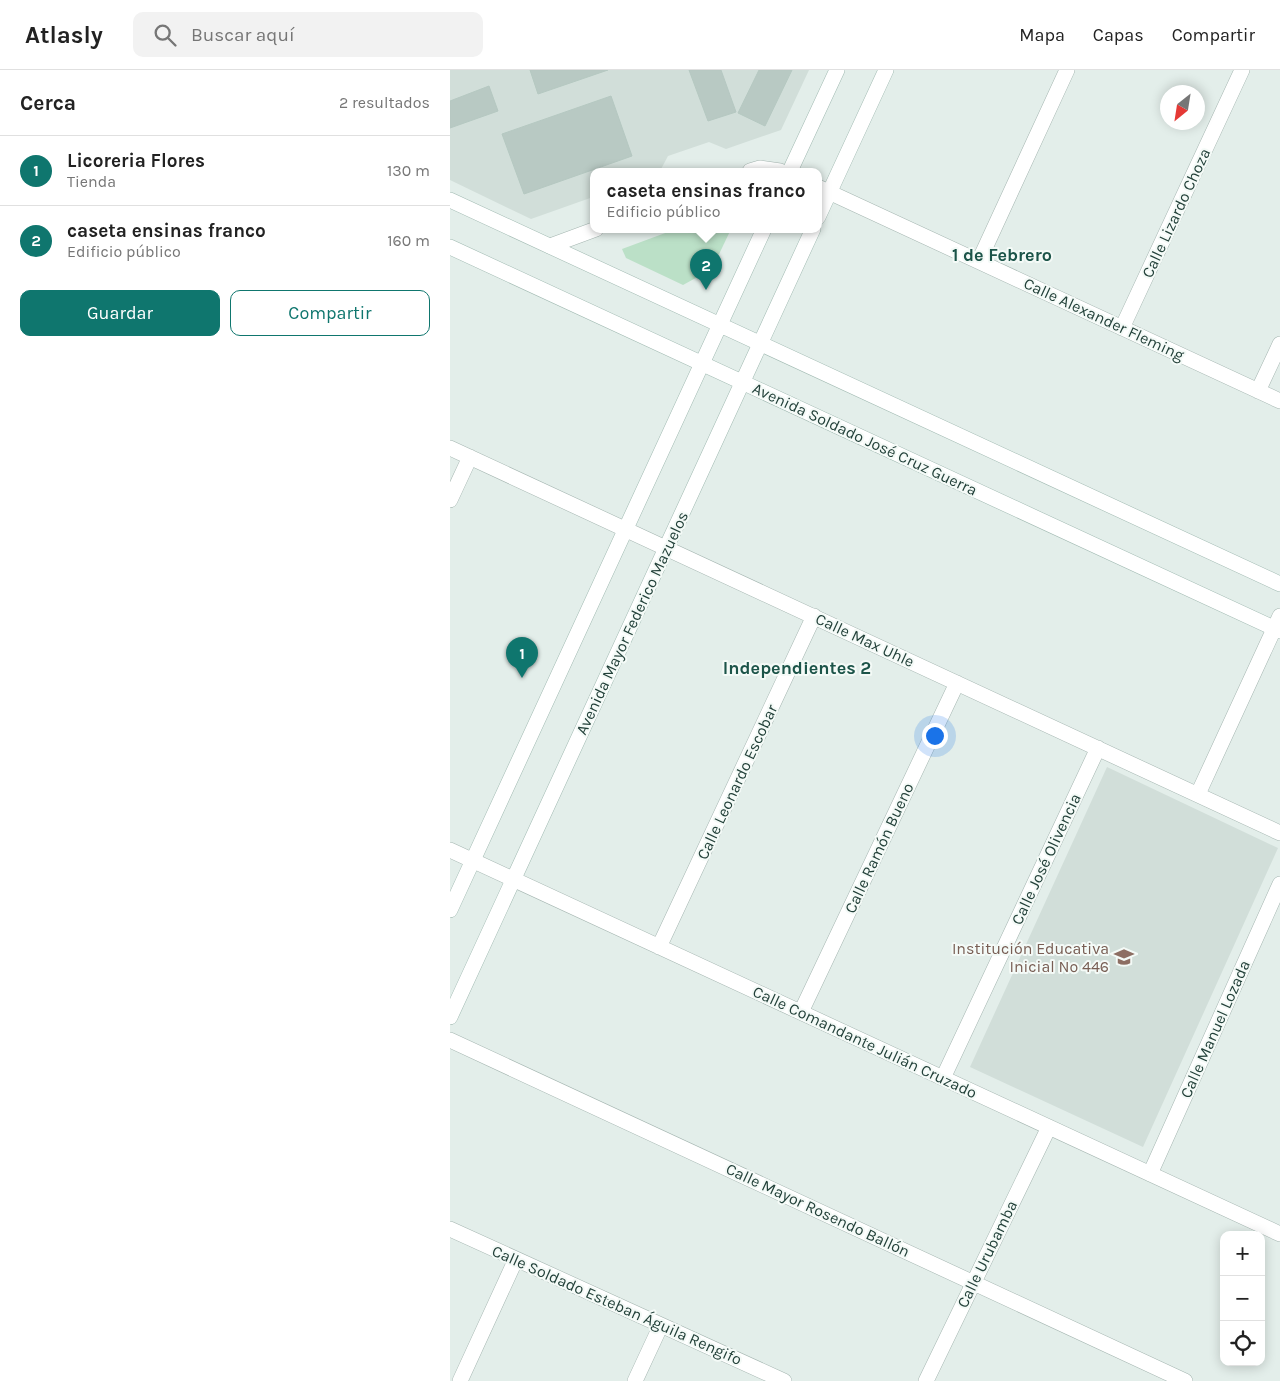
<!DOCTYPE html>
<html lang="es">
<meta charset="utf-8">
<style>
:root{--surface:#fff;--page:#f2f2f2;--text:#222;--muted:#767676;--line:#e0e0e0;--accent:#0f766e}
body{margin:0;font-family:Karla,sans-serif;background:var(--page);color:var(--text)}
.controls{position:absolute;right:15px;bottom:15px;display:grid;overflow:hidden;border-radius:10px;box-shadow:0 2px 12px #0003}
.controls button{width:45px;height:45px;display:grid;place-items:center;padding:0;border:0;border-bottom:1px solid var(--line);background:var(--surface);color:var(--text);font:25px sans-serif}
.compass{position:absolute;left:710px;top:15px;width:45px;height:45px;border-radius:50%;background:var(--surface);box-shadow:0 2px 12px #0003;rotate:210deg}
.you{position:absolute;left:484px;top:665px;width:18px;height:18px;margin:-12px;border:4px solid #fff;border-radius:50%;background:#1a73e8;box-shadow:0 0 0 8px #1a73e833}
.badge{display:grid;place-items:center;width:32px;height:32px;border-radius:50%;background:var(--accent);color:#fff;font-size:16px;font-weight:700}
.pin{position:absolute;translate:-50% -41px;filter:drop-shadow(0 1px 2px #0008)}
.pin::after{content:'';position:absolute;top:26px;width:18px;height:15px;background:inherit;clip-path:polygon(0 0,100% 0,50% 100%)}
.popup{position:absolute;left:140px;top:98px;width:232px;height:65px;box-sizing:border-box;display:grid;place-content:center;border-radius:10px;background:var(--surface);filter:drop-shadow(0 1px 4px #0005);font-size:16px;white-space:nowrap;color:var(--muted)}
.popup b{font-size:19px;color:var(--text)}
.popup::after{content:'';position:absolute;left:50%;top:100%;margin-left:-10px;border:10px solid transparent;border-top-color:var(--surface)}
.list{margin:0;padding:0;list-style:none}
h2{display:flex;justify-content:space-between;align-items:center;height:65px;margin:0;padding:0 20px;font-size:21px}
h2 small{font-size:16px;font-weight:400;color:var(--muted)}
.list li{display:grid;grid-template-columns:32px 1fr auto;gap:15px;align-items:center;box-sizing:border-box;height:70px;padding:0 20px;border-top:1px solid var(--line)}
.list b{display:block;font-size:19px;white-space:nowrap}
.list p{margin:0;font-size:16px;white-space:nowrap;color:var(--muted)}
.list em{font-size:16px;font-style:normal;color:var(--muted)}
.actions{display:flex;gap:10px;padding:15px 20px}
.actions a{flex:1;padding:11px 0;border:1px solid var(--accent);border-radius:10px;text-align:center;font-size:18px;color:var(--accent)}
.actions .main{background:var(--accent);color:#fff}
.icon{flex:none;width:28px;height:28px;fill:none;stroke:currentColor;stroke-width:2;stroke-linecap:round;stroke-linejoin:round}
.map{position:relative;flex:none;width:830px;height:1311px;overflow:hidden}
header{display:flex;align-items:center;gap:30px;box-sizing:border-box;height:70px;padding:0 25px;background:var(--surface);border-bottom:1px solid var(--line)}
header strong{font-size:24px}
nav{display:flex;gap:28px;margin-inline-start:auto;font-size:18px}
.search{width:350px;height:45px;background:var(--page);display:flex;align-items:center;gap:12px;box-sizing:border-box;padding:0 18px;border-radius:10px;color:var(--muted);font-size:19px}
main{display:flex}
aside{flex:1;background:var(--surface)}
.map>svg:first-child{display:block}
.built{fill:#d1ded9}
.green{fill:#bbe0c7}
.building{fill:#b8c9c3;stroke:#b5c8c1}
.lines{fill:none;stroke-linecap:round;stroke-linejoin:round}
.street-casing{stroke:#a5b6b1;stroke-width:16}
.secondary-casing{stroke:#a1bab2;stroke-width:16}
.street{stroke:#fff;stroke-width:15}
.secondary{stroke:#fff;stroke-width:15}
.labels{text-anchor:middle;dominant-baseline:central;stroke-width:4;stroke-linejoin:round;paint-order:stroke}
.street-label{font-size:16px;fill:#224039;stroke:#f4faf7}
.education-label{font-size:16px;fill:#785e54;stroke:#f4faf7;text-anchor:end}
.neighbourhood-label{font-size:18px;font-weight:bold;fill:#1c5449;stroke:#f4faf7}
</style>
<header>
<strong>Atlasly</strong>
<div class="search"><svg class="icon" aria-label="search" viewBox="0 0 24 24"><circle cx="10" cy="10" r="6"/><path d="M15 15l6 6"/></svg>Buscar aquí</div>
<nav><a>Mapa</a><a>Capas</a><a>Compartir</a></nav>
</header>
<main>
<aside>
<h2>Cerca<small>2 resultados</small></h2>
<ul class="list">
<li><span class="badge">1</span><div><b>Licoreria Flores</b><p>Tienda</p></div><em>130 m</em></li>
<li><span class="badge">2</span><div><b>caseta ensinas franco</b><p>Edificio público</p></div><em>160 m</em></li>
</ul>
<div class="actions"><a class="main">Guardar</a><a>Compartir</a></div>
</aside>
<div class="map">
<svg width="830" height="1311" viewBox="0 0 830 1311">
<rect width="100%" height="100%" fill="#e3eeea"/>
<path class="built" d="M0 0H359L331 60 276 79 259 72 218 86 210 101H144L143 127 81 149 0 110Z
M657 697 828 778 693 1077 520 997Z"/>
<path class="green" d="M226 159H281L262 199 233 215 176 188 172 179Z"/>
<path class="building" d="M80 0H158L88 24Z
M239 0H271L286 42 258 51Z
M309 0H342L315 56 288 43Z
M39 16 48 41 0 58V31Z
M161 26 182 86 74 124 52 64Z"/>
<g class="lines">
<defs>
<path id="street" d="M300 101 310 98 330 101
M368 117 830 331
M100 176 146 159
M529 191 617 0
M672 258 792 0
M808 321 830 274
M0 378 830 763
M0 430 20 387
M748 724 830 546
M0 780 830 1164
M209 877 364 546
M351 942 507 613
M0 970 735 1311
M493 1008 648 678
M700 1104 830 814
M0 1159 334 1311
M10 1311 66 1189
M185 1311 211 1255
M476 1311 599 1057"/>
<path id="secondary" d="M340 101 387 0
M0 130 830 514
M368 147 436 0
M0 177 830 561
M0 840 314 159
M0 947 363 159"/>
</defs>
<use href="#street" class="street-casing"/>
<use href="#secondary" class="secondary-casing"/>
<use href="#street" class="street"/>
<use href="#secondary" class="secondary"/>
</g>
<defs>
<symbol id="school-bare" viewBox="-9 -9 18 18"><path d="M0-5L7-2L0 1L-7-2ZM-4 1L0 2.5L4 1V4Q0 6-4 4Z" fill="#8d6e63" stroke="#f4faf7" stroke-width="2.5" paint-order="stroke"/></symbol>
</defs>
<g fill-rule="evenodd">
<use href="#school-bare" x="660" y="873" width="28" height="28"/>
</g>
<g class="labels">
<g class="street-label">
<text transform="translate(726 143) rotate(-65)">Calle Lizardo Choza</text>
<text transform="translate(654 249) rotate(25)">Calle Alexander Fleming</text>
<text transform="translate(415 369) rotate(25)">Avenida Soldado José Cruz Guerra</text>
<text transform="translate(182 553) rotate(-65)">Avenida Mayor Federico Mazuelos</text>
<text transform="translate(415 570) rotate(25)">Calle Max Uhle</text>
<text transform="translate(287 712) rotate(-65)">Calle Leonardo Escobar</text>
<text transform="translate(429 778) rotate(-65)">Calle Ramón Bueno</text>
<text transform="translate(596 789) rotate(-65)">Calle José Olivencia</text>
<text transform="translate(765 959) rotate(-66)">Calle Manuel Lozada</text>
<text transform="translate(415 972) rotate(25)">Calle Comandante Julián Cruzado</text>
<text transform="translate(368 1140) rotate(25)">Calle Mayor Rosendo Ballón</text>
<text transform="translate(537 1184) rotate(-64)">Calle Urubamba</text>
<text transform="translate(167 1235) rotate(24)">Calle Soldado Esteban Águila Rengifo</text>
</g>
<g class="education-label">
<text x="659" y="878">Institución Educativa<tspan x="659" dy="18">Inicial Nº 446</tspan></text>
</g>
<g class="neighbourhood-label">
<text x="552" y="185">1 de Febrero</text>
<text x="347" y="598">Independientes 2</text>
</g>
</g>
</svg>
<div class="controls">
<button>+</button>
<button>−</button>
<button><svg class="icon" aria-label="locate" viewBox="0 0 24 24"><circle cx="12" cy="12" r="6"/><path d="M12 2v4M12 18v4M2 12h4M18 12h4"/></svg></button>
</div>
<svg class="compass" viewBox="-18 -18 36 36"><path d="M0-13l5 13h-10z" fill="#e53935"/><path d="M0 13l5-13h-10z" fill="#767676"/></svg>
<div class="you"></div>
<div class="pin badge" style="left:72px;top:608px">1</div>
<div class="pin badge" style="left:256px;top:220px">2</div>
<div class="popup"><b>caseta ensinas franco</b>Edificio público</div>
</div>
</main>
